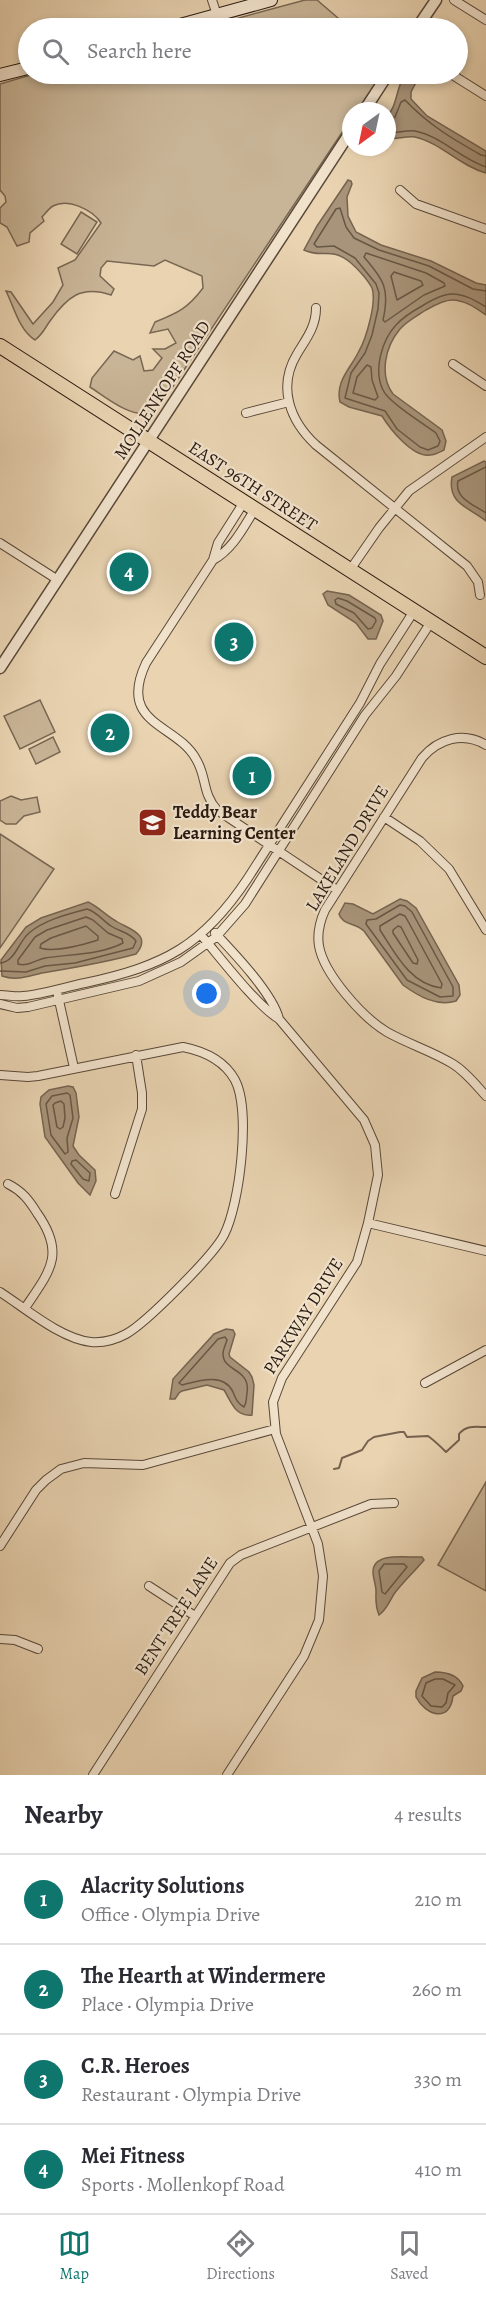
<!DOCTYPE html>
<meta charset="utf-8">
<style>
:root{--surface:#fff;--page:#f2f2f3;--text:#2b2b33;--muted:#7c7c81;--line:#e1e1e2;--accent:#0f766e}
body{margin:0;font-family:Alegreya,serif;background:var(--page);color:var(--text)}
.compass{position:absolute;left:342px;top:102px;width:54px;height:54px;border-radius:50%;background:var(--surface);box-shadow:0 3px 9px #0003;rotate:213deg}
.you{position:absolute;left:207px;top:994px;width:21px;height:21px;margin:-15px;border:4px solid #fff;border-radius:50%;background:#1a73e8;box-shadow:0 0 0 9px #1a73e833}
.badge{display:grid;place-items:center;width:39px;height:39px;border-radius:50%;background:var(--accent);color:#fff;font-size:20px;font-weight:700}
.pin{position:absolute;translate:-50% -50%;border:3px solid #fff;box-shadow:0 2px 6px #0006}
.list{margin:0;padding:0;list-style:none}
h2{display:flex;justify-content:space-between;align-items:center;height:78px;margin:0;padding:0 24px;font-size:26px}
h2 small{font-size:20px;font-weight:400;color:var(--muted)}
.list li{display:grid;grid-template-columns:39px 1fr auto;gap:18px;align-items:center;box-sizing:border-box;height:90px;padding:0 24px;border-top:2px solid var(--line)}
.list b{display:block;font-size:22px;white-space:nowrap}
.list p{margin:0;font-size:20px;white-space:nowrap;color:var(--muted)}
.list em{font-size:20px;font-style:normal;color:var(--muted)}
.icon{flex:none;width:33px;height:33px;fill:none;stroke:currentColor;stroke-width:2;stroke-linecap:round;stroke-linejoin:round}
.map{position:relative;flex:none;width:486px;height:1775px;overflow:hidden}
.search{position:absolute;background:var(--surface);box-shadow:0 3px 9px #0003;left:18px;right:18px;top:18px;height:66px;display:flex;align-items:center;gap:15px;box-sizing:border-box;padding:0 21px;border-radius:33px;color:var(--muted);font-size:22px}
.sheet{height:438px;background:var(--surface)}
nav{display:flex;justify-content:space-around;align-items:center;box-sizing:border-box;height:84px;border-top:2px solid var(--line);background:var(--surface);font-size:16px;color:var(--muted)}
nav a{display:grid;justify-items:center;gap:3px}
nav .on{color:var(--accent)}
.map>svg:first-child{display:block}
.green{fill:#c8b496;stroke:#786753;stroke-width:1.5}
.water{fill:#a8947a;stroke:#756350;stroke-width:1.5}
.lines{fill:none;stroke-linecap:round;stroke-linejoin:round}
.shore{stroke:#685745;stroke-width:1.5}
.stream{stroke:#756350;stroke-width:2}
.minor-casing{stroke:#594838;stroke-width:10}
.tertiary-casing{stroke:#594838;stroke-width:13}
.secondary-casing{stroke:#291a10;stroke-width:14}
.primary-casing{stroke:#291a10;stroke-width:16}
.minor{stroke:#f1e2cc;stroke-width:8}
.tertiary{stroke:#f1e2cc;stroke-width:10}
.secondary{stroke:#f1e2cc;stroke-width:12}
.primary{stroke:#e9d3b1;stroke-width:14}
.labels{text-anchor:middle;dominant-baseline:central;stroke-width:4.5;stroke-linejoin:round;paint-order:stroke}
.street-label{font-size:18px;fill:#291a10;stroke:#f1e2cc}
.poi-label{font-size:18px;font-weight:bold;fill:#291a10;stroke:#f1e2cc;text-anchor:start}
</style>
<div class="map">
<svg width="486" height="1775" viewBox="0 0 486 1775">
<rect width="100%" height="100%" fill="#e9d3b1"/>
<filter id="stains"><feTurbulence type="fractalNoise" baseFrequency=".00333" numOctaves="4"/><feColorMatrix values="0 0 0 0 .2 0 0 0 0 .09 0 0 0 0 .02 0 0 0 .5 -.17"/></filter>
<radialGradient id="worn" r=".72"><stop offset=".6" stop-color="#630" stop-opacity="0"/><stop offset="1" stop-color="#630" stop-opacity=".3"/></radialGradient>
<path class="green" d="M305 0H317L345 24 361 21 364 28H234L233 25 235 19Z
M34 74H228L230 76 239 74H382L357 111H351V119L172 388 150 412C133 420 104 396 90 387L92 378 114 351 133 360 140 356 144 371 153 370 162 358 153 349H165L176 343 168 329 150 333 155 322C178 313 188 308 203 288L202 276 165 260 154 266 107 261 101 268 100 276 114 289 111 295C81 285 67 297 50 321 45 328 42 335 35 340 19 330 14 307 6 291L11 292 33 324 53 302 63 285 58 268 75 260 101 223C93 210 68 198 53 206 49 208 45 214 42 217L44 221 30 233 29 242 17 246 7 227 0 223V208L6 202 5 196 0 190V84Z
M81 212 97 222 77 254 61 244Z
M40 700 55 732 20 749 4 716Z
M53 737 60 752 36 764 29 749Z
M11 796 21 800 37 797 40 812 24 816 16 824H6L0 820V801Z
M0 834 54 869 0 948Z
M486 1482V1591L438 1565Z"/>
<path class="water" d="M405 74 420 75 411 92V99L427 116 486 151V173C460 166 441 143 415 137 409 136 394 139 387 139V116C397 107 396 88 405 74Z
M348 180 351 181 352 184 347 197 348 216 356 232 381 245 431 261 476 283 486 285V315C476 308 465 300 452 300 444 300 433 306 426 310 417 316 407 321 400 329 385 347 379 375 393 394L442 430 446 441 444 450C440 452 435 455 430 455 413 458 390 429 382 416L349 407 340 402C335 381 351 368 359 351 366 339 377 302 372 288 368 280 358 269 351 263 331 246 322 259 304 250L317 226Z
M484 461 486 462V521C469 507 447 504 452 477Z
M327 591 349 595 381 615 383 621 376 639H368L356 623 328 605 323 594Z
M400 899 407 901 416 908 459 985 460 995 456 1001C437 1007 418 996 403 985L364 931C356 923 342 925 339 914L345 903 353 904 373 914Z
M88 902C99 907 105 915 116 921 128 929 153 934 136 954 107 962 78 967 48 972 32 974 19 982 2 976L1 960 26 927 41 918Z
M68 1086 73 1087 76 1093 79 1117 73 1146 79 1155 95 1170 96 1181 90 1195 78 1183 45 1137 40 1104 41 1097 49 1090Z
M226 1329 233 1330 235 1334 229 1354 230 1357 249 1372 252 1377 254 1385 252 1415C235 1417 231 1401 224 1390L207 1385 182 1391 179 1393 175 1399H170L173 1379 214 1334Z
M422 1557 424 1560C414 1572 403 1582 394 1594 389 1602 387 1609 379 1615 375 1606 376 1600 376 1591 376 1585 373 1578 373 1572 373 1551 408 1558 422 1557Z
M435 1672C446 1672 458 1675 463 1686L461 1691 453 1696C450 1723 426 1716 416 1697V1691L422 1678Z"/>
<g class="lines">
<path class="shore" d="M387 120 395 117 401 102 405 100C429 125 451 138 481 155L486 156
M387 133C394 133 409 130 415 131 441 136 461 159 486 167
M366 253 426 273 444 283 445 286 424 295 385 322 383 320C390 289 384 280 364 257Z
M394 272 421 281 423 285 397 300 391 276Z
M486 291 473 289 429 266 379 250 354 238 346 227 340 208 336 209 314 244 317 247 334 246 355 258 376 284 379 293 378 309 372 335 365 353 351 373 345 398 385 411 397 429 420 447 428 450 438 446 440 441 436 433C424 424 388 402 383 390 373 370 382 340 396 325 403 317 413 311 422 306 430 301 442 294 452 294 465 294 476 301 486 307
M367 365 371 367 372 380 378 397 375 400 353 393 357 377Z
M486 467 458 481C454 498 474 505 486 513
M338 598 347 601 375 618 376 621 372 628 368 629 354 613 336 604 335 600Z
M400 905 405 906 412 912 453 987V996L440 997 407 980 366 924 367 920 376 919Z
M400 914 405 916 409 923 442 984 441 988C410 984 395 953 380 930V926Z
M86 917 93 920 108 933 122 939 123 943C100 955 70 954 45 958 35 960 28 967 18 964V960L35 937 47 930Z
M86 926 98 936V940C82 945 55 953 40 948L41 944 51 938Z
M398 926 401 927 418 960 417 964 413 963 393 933V930Z
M0 963C15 962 19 941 29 933 44 920 68 914 87 909 97 912 102 920 111 926 120 932 129 932 136 941L133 948 75 963 45 966 26 972 0 971
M67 1093 70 1095 73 1118 67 1138 68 1152 65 1154 51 1135 46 1104 52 1096Z
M61 1101 64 1104 65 1118 63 1127 60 1129 57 1127 53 1105 55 1103Z
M72 1161 76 1160 90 1173 89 1181 83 1179 71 1164Z
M225 1337 227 1340C226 1344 223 1349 223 1354 223 1372 251 1368 247 1393 246 1399 247 1402 244 1407 237 1403 236 1399 233 1392 224 1372 198 1381 182 1385L179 1383 218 1339Z
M384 1564H404L407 1567 385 1594 382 1592 379 1571Z
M435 1679H443L455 1685 448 1693 446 1703 442 1707 431 1706 422 1696 426 1683Z"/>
<path class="stream" d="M334 1469 339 1468 342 1458 362 1450 368 1441 374 1437 400 1432H404L407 1437 428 1436C435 1441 440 1446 446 1452L459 1440V1434C466 1425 475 1427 486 1427"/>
<defs>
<path id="minor" d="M212 0 217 15
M454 0 486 20
M451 74 486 96
M400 190 416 204 486 229
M316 308C316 327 306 339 297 354 277 387 290 421 316 445L467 566 478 582 480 595
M453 364 486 386
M246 413 289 402
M255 509C243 528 233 549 213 560L146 663C117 725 176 723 196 759 207 777 202 793 217 810L337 890
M0 543 58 580
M213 560 218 543 244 502
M350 570 379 528 409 491 486 437
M486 745C463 731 438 739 422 758L325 910C320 921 317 934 319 946 324 974 362 1017 387 1032 408 1044 432 1051 453 1064 466 1072 476 1085 486 1096
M384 817 420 841 449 869 486 930
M215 933C234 953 273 994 279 1019
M201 935C220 957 256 1005 279 1019L364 1120 375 1145 378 1175 368 1223 357 1262 282 1378 273 1402 276 1434 318 1544 323 1576 319 1620 304 1656 227 1775
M0 995C8 995 15 997 23 996 44 994 65 987 85 983 164 966 203 946 248 878L360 703 380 664 414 611
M58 996 74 1068
M0 1004 17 1008 28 1007 139 981 181 962 216 937 245 904 365 715 396 676 431 622
M0 1075 28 1077 38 1076 183 1047C203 1051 224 1060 235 1080 251 1110 240 1204 224 1235 213 1256 146 1323 126 1334 115 1340 103 1343 91 1342 61 1339 25 1308 0 1292
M8 1184C22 1191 29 1200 37 1213 66 1254 50 1271 25 1308
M115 1194 142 1109V1093L136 1055
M368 1223 486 1251
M425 1383 486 1350
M0 1546 36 1490 46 1480 61 1469 84 1463 143 1465 275 1429
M149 1586 195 1616
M0 1639 15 1640 38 1649
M93 1775 230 1563 241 1555 371 1504 394 1503"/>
<path id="tertiary" d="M417 28 436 0
M364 111 388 74
M0 668 351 131"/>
<path id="secondary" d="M169 28 271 0
M0 75 28 68"/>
<path id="primary" d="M0 346 486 657"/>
</defs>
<use href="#minor" class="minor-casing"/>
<use href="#tertiary" class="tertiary-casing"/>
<use href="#secondary" class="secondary-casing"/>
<use href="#primary" class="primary-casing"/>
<use href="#minor" class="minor"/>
<use href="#tertiary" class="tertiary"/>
<use href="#secondary" class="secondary"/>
<use href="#primary" class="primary"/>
</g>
<defs>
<symbol id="school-square" viewBox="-11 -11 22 22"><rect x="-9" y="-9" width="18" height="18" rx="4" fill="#8f2418" stroke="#f1e2cc"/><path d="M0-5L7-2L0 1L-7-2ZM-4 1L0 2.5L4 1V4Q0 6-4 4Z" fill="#fff"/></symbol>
</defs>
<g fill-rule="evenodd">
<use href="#school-square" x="136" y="806" width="33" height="33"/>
</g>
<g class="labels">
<g class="street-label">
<text transform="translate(162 390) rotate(-57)">MOLLENKOPF ROAD</text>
<text transform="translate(253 486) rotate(33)">EAST 96TH STREET</text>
<text transform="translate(347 848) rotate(-59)">LAKELAND DRIVE</text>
<text transform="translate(303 1316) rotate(-58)">PARKWAY DRIVE</text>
<text transform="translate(176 1616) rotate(-57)">BENT TREE LANE</text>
</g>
<g class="poi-label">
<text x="173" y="812">Teddy Bear<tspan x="173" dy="21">Learning Center</tspan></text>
</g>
</g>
<rect width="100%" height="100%" filter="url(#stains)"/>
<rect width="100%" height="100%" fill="url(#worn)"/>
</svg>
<svg class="compass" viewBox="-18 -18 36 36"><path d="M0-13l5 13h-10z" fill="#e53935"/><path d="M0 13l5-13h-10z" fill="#7c7c81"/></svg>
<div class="you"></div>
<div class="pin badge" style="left:252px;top:776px">1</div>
<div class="pin badge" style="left:110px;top:733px">2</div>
<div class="pin badge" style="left:234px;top:642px">3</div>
<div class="pin badge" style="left:129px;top:572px">4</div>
<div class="search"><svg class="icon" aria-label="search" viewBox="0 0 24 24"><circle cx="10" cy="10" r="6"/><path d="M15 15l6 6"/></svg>Search here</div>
</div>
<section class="sheet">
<h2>Nearby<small>4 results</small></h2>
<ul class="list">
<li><span class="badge">1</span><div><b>Alacrity Solutions</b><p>Office · Olympia Drive</p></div><em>210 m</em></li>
<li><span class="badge">2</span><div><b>The Hearth at Windermere</b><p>Place · Olympia Drive</p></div><em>260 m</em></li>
<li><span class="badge">3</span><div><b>C.R. Heroes</b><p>Restaurant · Olympia Drive</p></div><em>330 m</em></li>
<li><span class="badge">4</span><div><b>Mei Fitness</b><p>Sports · Mollenkopf Road</p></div><em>410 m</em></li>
</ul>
</section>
<nav>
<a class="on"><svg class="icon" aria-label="map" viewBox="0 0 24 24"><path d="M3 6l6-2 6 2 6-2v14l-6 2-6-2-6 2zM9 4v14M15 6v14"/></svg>Map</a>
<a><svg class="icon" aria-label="directions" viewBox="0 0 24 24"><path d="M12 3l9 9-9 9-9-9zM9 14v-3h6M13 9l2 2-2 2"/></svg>Directions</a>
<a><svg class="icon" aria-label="saved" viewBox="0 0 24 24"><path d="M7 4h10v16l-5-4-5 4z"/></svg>Saved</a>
</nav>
